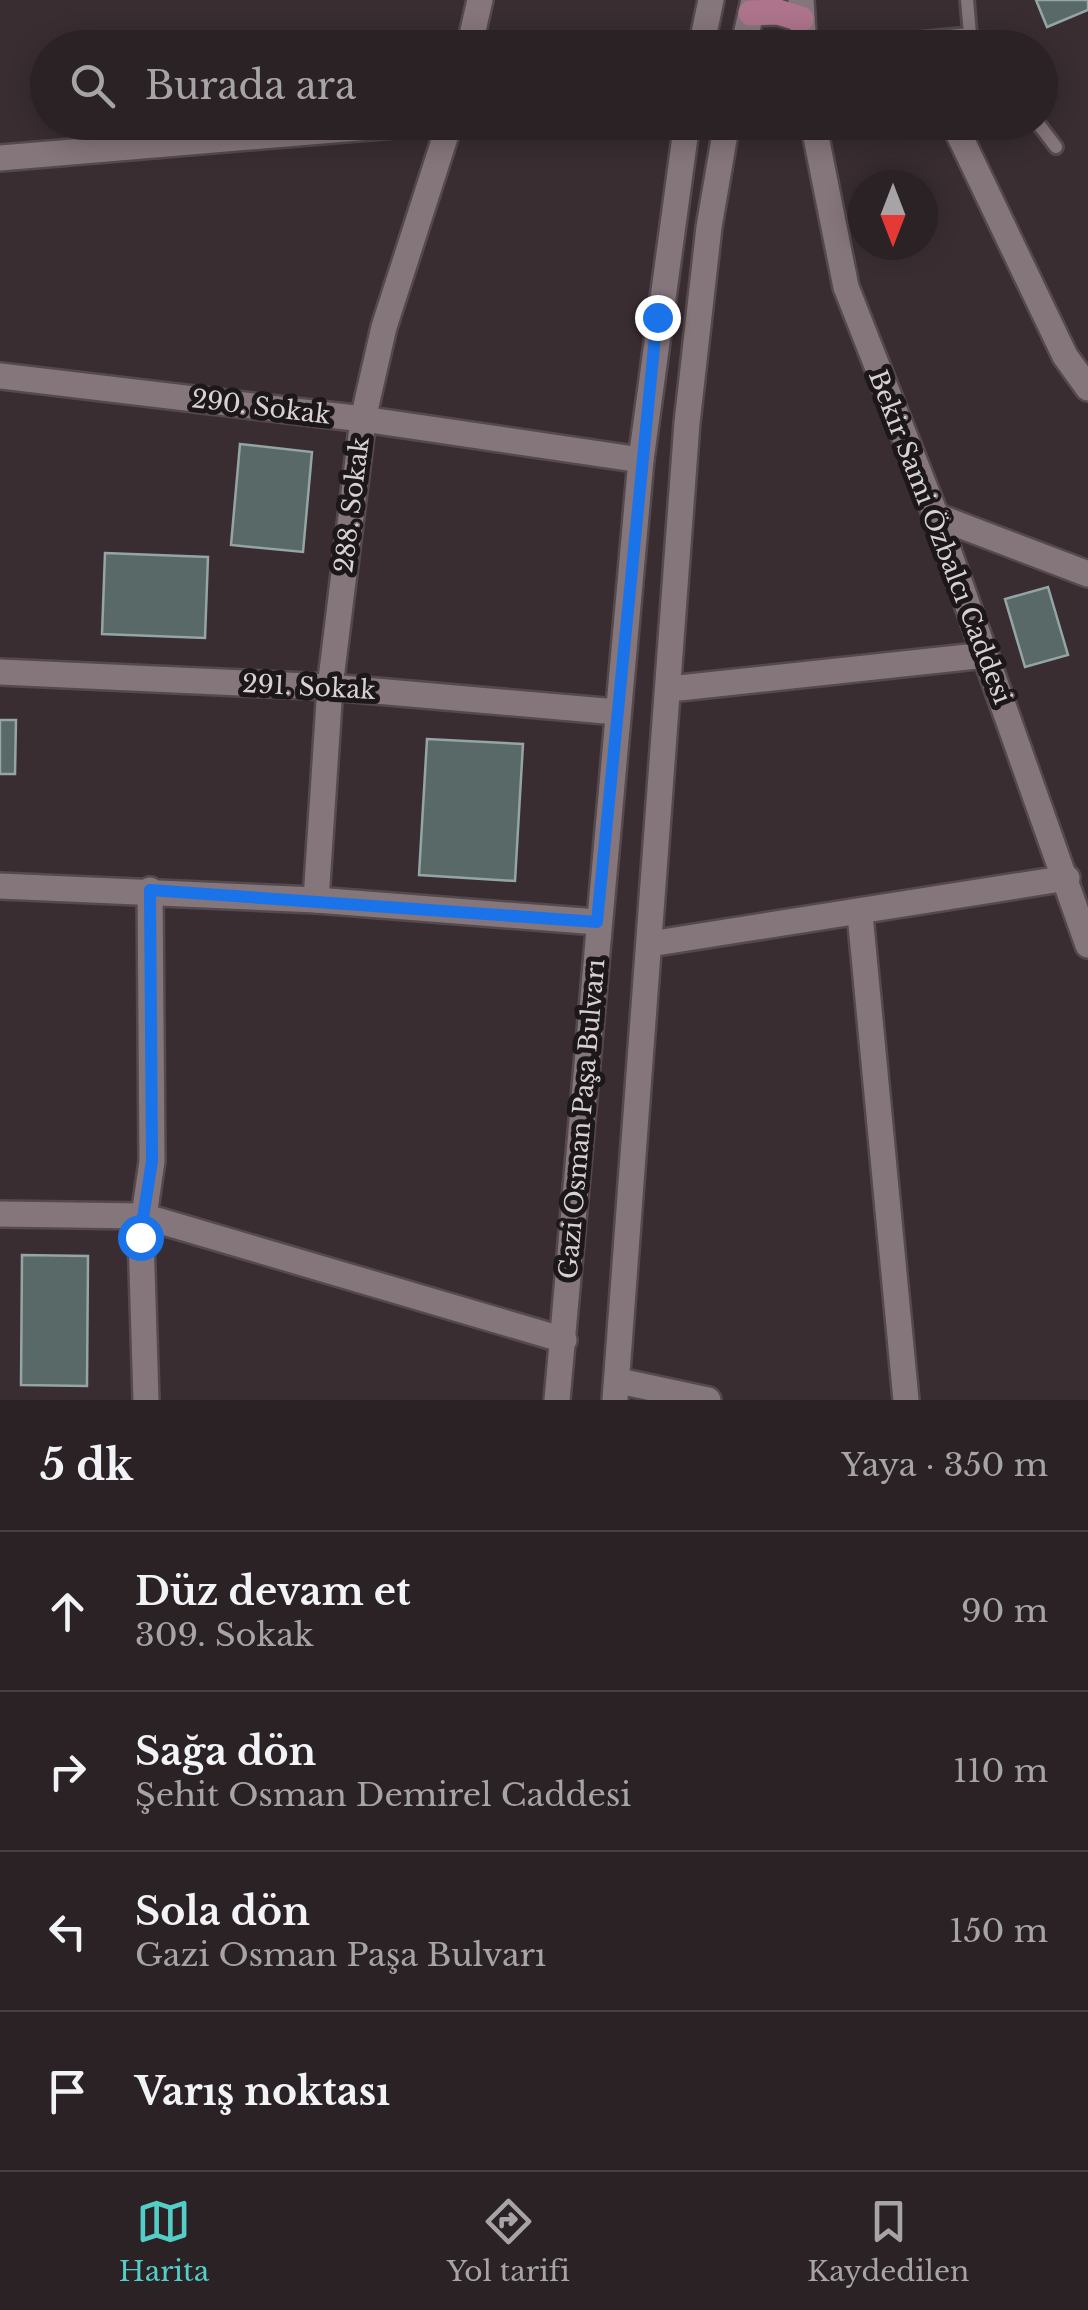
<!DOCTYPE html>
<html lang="tr">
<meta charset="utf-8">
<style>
:root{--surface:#2b2225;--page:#332a2d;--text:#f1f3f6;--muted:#a6a4a7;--line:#473f42;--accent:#54cdc7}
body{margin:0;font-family:"Libre Baskerville",serif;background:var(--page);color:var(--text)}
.compass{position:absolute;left:848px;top:170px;width:90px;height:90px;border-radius:50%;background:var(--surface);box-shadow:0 5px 25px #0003;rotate:180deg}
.stop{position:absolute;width:30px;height:30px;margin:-22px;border:8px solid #1a73e8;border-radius:50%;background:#fff}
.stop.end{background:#1a73e8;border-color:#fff;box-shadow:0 2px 10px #0008}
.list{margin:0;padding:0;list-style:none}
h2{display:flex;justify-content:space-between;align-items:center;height:130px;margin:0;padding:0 40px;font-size:42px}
h2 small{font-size:32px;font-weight:400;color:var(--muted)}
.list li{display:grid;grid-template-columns:65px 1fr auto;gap:30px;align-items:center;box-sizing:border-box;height:160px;padding:0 40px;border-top:2px solid var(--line)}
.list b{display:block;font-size:38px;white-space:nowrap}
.list p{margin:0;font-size:32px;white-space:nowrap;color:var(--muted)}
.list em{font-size:32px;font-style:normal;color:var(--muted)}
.icon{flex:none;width:55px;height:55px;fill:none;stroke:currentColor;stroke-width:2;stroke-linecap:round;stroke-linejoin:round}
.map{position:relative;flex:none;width:1088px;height:1400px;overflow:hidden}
.search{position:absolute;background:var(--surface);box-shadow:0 5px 25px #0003;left:30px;right:30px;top:30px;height:110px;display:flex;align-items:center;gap:25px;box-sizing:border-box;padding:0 35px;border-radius:55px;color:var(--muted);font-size:38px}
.sheet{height:770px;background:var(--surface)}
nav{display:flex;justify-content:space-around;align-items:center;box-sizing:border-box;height:140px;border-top:2px solid var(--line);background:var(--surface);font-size:28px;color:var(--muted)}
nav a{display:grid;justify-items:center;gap:5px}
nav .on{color:var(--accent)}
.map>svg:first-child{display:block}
.building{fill:#596968;stroke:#94a5a4;stroke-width:2.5}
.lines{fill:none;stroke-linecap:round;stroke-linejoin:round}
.lane-casing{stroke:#54494d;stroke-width:18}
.street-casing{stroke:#54494d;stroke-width:30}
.secondary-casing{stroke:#54494d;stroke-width:30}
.primary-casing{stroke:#54494d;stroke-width:30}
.lane{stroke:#85767b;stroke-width:12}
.street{stroke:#85767b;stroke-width:25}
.secondary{stroke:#85767b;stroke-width:25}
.primary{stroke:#ad748b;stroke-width:25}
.route{stroke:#1a73e8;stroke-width:12}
.labels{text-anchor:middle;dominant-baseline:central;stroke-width:10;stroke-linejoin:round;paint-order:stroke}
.street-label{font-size:25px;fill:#d8d0d3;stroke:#1c1719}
</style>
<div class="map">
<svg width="1088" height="1400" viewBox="0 0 1088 1400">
<rect width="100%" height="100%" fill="#392d31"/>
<path class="building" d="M1036 0H1088V10L1047 27Z
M240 444 312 452 303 552 231 545Z
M105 553 208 557 205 638 102 634Z
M1048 587 1068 655 1025 667 1005 599Z
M0 720H16L15 774H0Z
M427 739 523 744 515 881 419 875Z
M22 1255 88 1256 87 1386 21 1385Z"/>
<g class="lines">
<defs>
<path id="lane" d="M967 0 970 34 981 48
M823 48 970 34
M1037 122 1056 147"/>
<path id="street" d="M469 48 480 0
M953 122 1065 356 1088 388
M0 158 430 122
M0 376 363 419 641 460
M936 516 1088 574
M0 672 330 687 617 712
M670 689 986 655
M316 900 330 687 363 419 384 327 450 122
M860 914 906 1400
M650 944 1067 878
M0 1214 143 1216 564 1340
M619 1381 708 1400
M146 1400 141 1237 152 1161 150 890"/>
<path id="secondary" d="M801 0 804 48
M701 48 711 0
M743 48 754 0
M813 122 846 287 936 516 1088 945
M0 886 316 900 597 922
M557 1400 641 460 687 122
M615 1400 687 423 709 227 727 122"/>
<path id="primary" d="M751 13 778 12 801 19"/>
</defs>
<use href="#lane" class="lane-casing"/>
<use href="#street" class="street-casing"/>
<use href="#secondary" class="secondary-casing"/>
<use href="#primary" class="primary-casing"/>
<use href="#lane" class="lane"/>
<use href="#street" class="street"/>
<use href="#secondary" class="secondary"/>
<use href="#primary" class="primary"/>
</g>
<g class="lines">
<path class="route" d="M140 1237 152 1161 150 890 597 922 657 317"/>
</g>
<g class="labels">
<g class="street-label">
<text transform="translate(261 407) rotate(7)">290. Sokak</text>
<text transform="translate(352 505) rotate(-83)">288. Sokak</text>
<text transform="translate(940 537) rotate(69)">Bekir Sami Özbalcı Caddesi</text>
<text transform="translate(309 687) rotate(3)">291. Sokak</text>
<text transform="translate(582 1119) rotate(-85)">Gazi Osman Paşa Bulvarı</text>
</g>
</g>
</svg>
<svg class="compass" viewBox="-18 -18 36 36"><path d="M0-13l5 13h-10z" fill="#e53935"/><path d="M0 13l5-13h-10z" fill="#a6a4a7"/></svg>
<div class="stop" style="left:140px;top:1237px"></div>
<div class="stop end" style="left:657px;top:317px"></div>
<div class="search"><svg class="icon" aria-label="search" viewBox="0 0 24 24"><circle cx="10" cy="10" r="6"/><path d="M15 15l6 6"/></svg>Burada ara</div>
</div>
<section class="sheet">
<h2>5 dk<small>Yaya · 350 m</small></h2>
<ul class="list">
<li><svg class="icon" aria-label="ahead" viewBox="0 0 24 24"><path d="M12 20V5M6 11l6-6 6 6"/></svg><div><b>Düz devam et</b><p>309. Sokak</p></div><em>90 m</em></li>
<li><svg class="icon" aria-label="right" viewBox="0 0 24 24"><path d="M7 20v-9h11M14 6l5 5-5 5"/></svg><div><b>Sağa dön</b><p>Şehit Osman Demirel Caddesi</p></div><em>110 m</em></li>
<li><svg class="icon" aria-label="left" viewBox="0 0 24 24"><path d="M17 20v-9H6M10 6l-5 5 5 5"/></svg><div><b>Sola dön</b><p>Gazi Osman Paşa Bulvarı</p></div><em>150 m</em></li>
<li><svg class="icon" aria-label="arrive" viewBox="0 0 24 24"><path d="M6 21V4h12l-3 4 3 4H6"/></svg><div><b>Varış noktası</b></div></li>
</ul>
</section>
<nav>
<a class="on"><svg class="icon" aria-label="map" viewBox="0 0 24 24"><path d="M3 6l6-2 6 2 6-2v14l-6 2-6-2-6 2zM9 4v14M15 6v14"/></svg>Harita</a>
<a><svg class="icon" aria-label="directions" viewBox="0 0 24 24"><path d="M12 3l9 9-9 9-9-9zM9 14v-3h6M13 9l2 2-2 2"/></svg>Yol tarifi</a>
<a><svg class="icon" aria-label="saved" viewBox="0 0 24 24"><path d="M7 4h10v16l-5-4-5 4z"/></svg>Kaydedilen</a>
</nav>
